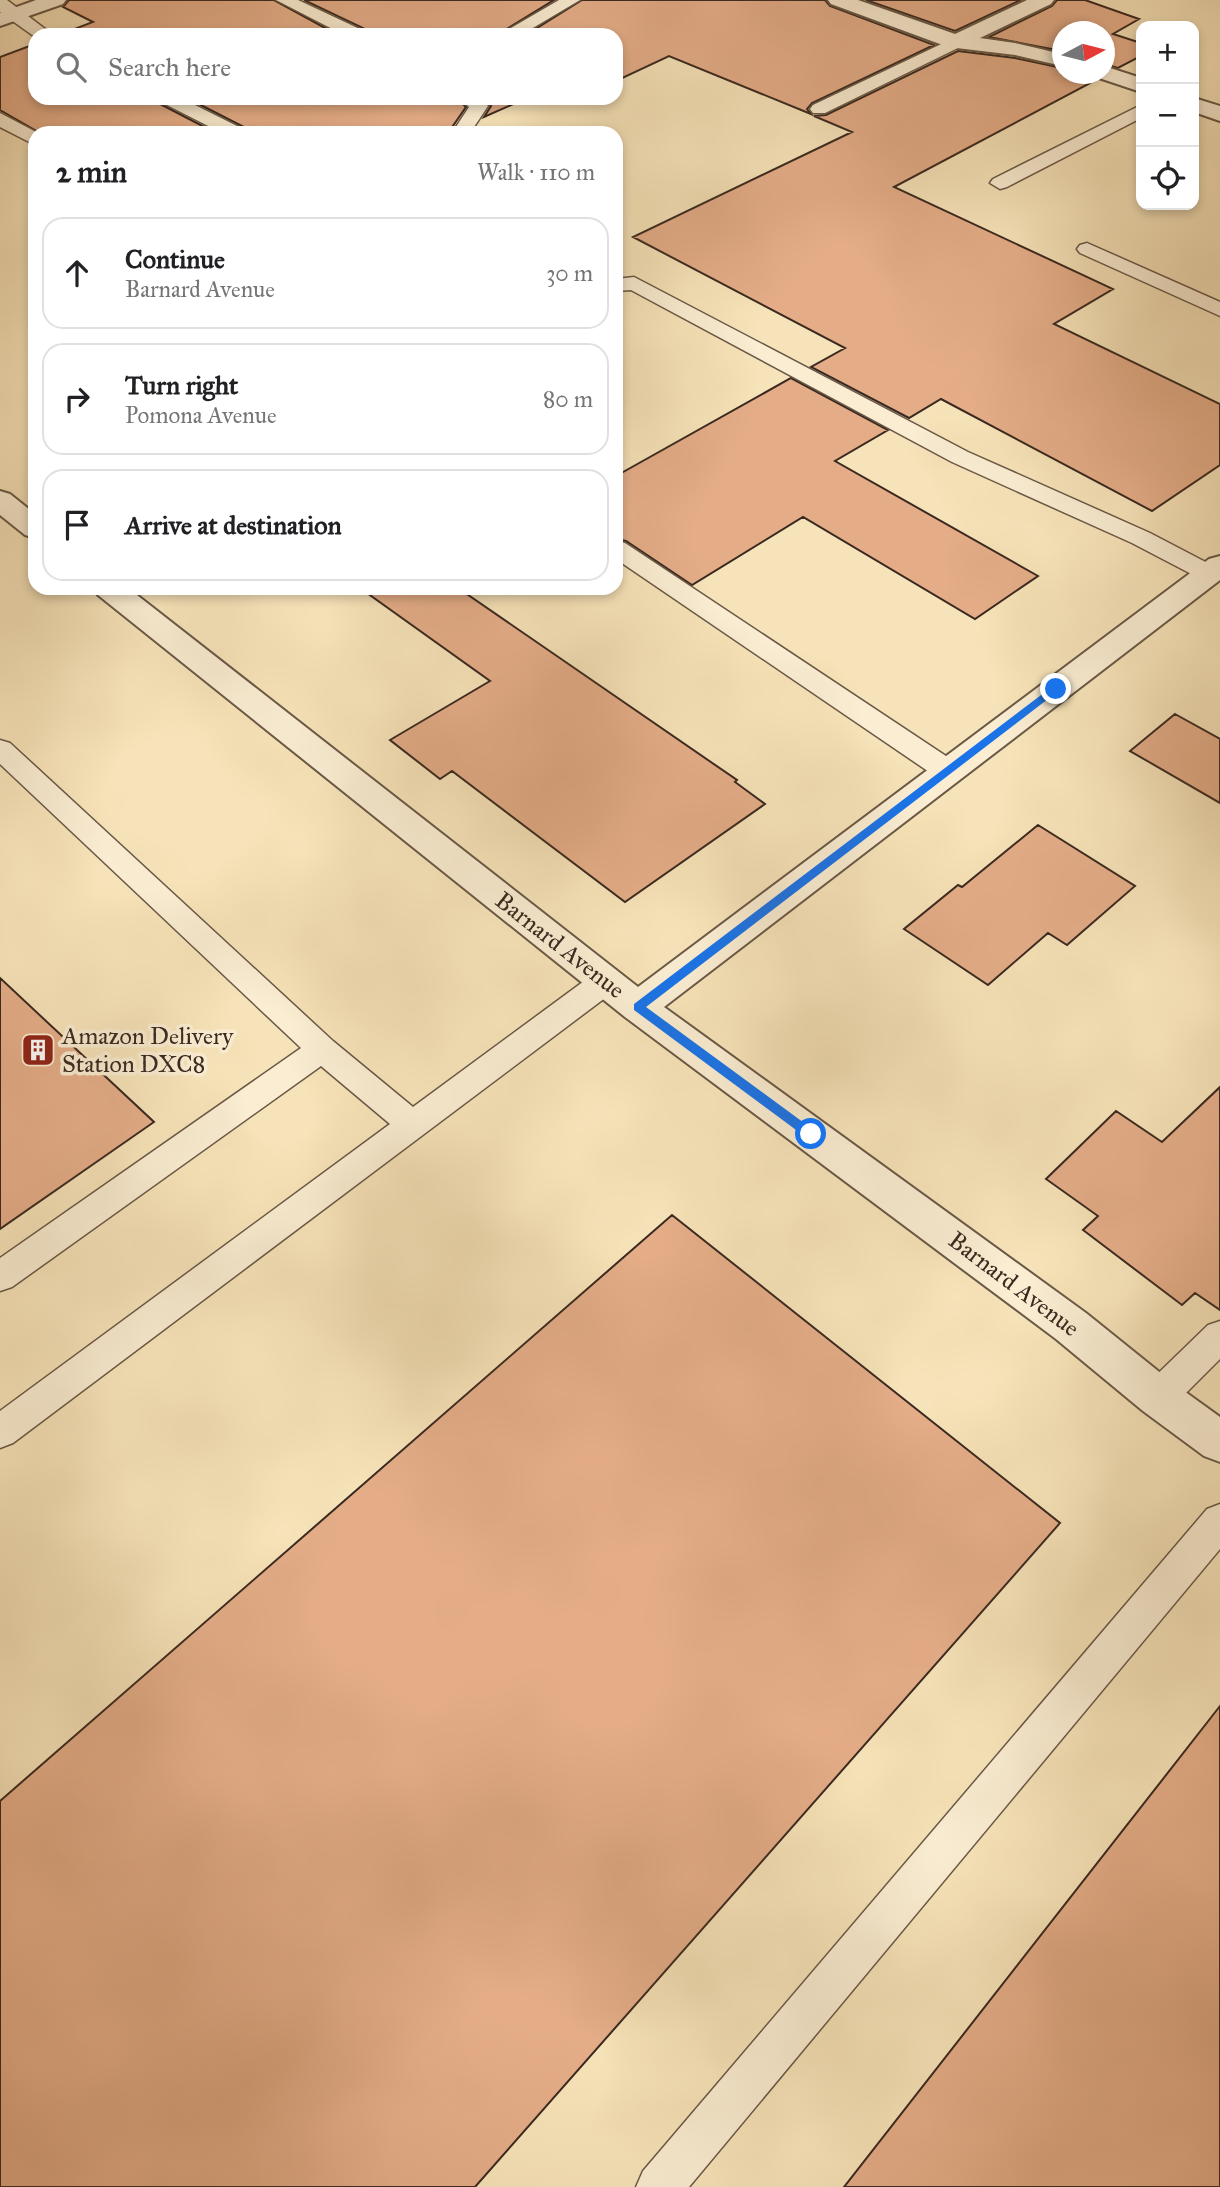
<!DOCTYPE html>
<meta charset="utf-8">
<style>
:root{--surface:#fff;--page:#f6f6f6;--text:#202124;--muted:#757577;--line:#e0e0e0}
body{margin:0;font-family:"IM FELL Great Primer",serif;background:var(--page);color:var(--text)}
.controls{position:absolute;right:21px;top:21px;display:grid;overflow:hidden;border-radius:14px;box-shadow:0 4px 10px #0003}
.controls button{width:63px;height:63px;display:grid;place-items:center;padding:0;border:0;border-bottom:2px solid var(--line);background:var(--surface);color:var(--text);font:35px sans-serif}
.compass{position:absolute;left:1052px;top:21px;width:63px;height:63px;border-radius:50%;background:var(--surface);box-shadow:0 4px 10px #0003;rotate:83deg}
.stop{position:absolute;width:21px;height:21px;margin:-16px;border:5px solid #1a73e8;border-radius:50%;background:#fff}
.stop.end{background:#1a73e8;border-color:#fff;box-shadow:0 2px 7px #0008}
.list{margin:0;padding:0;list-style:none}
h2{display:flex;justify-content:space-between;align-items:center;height:91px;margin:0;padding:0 28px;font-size:30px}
h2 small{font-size:23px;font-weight:400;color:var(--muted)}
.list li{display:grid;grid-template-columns:46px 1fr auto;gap:21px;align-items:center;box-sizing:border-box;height:112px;margin:0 14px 14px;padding:0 14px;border:2px solid var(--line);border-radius:21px}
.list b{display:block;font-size:26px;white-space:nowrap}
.list p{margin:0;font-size:23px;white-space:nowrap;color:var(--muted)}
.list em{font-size:23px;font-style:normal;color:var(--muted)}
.icon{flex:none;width:38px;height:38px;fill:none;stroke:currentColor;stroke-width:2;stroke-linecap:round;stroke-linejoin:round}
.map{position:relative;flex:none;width:1220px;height:2187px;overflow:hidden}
.search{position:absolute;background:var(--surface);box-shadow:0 4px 10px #0003;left:28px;top:28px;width:595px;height:77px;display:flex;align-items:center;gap:18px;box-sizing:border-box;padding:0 24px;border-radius:21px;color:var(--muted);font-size:26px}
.panel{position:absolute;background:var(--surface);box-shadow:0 4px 10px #0003;left:28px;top:126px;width:595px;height:469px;border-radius:21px}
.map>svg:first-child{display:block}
.building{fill:#e4ad88;stroke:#3a2920;stroke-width:2}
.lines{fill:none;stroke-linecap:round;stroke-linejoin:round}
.service-casing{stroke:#695846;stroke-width:3}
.minor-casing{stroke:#695846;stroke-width:4}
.tertiary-casing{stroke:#695846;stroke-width:4}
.service{fill:#faedd2;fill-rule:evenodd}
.minor{fill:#faedd2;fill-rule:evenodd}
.tertiary{fill:#faedd2;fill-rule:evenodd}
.route{fill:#1a73e8}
.labels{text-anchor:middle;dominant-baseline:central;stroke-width:7;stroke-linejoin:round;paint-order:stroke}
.street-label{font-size:24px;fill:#3a2920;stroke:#faedd2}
.poi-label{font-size:24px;fill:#3a2920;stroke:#faedd2;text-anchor:start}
</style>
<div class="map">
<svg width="1220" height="2187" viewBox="0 0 1220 2187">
<rect width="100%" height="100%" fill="#f7e3b9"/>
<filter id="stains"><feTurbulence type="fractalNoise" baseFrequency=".00286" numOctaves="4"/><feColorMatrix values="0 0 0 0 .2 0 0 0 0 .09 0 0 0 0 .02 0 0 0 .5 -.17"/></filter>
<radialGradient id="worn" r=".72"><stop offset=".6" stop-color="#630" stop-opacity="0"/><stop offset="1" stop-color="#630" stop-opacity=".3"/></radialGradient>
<path class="building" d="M69 0H274L338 35H59L93 22 63 7Z
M304 0H554L497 35H370L365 29Z
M582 0H825L830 6 934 45 812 103 807 109 811 114 669 56 616 81V35H526Z
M866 0H1021L955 31Z
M1057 0H1085L1139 19 1113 34 1141 43V56L1118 68 1104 64V32H1062V51L989 37 1052 6Z
M35 44V98H155L160 104 216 133H40L0 110V57Z
M958 51 1015 58 1062 68V74H1091L1096 80 894 187 1113 289 1054 324 1220 404V465L1152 511 941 399 909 418 811 367 845 348 633 237 852 132 814 116 826 115Z
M187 98H457L466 107 448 133H248L244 127Z
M484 98H527L484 117 491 106Z
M791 378 888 430 835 461 1038 576 975 619 803 517 692 585 626 541 616 539V476Z
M360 588H458L737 780 735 782 765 804 625 902 452 771 440 779 390 740 490 681Z
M1175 714 1220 739V803L1130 751Z
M1038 825 1135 886 1067 945 1048 933 988 985 904 929 958 885 962 887Z
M0 978 154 1122 0 1229Z
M1220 1087V1310L1195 1293 1182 1305 1083 1230 1098 1216 1046 1179 1116 1111 1162 1142Z
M672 1215 1060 1523 475 2187H0V1801Z
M1220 1706V2187H844Z"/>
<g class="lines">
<defs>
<path id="service" d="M0 0H7L53 35 35 37 0 12Z
M276 0H298L364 31 367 35H344Z
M559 0H580L521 35H499Z
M956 37 965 42 962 46 825 113H813L810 109 813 105Z
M158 98H181L243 129 245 133H222L161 102Z
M460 98H480L488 106 470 133H452L469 107Z
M1141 105V118L1007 187 1000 189 990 183 993 179Z
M0 113 38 133H35V145L0 127Z
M1087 243 1220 302V316L1080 253 1077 249 1080 245Z
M634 277 968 452 1150 533 1217 568 1220 573 1217 578 1208 581 1199 578 1132 543 952 462 631 290 616 291V279Z
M616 541 625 543 958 764 962 771 958 778 948 780 938 778 616 559Z
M0 740 10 743 333 1041 413 1107 595 973 606 970 617 973 621 981 617 989 13 1443 0 1448V1411L390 1124 321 1066 12 1287 0 1291V1258L301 1048 0 764Z
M1220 1321V1359L1171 1408 1158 1413 1145 1408 1140 1397 1145 1386 1208 1325Z
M1220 1504V1549L689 2187H636L643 2171 1207 1509Z"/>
<path id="minor" d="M828 0H858L955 34 1027 0H1054L1051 4 980 38 1015 43 1062 54V66L1015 55 948 47 831 4Z
M1104 66 1141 78V92L1096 77 1094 74H1104Z
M1194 98 1220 106V121L1194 112Z
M0 491 10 494 35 514V538L25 535 0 515Z
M1220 556V580L664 1007 1086 1313 1173 1383 1220 1417V1462L1204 1456 1143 1411 1056 1339 625 1017 98 595 94 588H128L638 987 1209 559Z"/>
<path id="tertiary" d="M36 0H66L63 4 0 26V13Z"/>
</defs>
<use href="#service" class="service-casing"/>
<use href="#minor" class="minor-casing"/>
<use href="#tertiary" class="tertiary-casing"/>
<use href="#service" class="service"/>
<use href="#minor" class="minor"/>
<use href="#tertiary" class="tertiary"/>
</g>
<path class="route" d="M1053 686 1061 689 646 1007 815 1131V1138H807L634 1010V1004Z"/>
<defs>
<symbol id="building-square" viewBox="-11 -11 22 22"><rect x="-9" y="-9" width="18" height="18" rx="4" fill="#8f2418" stroke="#faedd2"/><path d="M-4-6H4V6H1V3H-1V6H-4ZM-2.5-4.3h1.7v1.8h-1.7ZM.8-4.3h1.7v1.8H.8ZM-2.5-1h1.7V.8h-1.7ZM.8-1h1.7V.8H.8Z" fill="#fff"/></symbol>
</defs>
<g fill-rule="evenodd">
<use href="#building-square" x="19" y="1031" width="38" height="38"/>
</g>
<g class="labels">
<g class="street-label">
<text transform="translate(560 945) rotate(38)">Barnard Avenue</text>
<text transform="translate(1014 1284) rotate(37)">Barnard Avenue</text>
</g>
<g class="poi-label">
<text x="62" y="1036">Amazon Delivery<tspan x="62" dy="28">Station DXC8</tspan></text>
</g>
</g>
<rect width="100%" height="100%" filter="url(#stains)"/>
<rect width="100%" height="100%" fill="url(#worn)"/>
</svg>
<div class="controls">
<button>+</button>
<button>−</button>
<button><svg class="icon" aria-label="locate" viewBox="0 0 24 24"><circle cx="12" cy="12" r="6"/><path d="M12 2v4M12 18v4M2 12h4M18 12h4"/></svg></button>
</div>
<svg class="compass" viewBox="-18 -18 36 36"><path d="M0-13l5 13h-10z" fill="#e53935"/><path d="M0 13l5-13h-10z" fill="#757577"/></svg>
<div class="stop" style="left:811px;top:1134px"></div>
<div class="stop end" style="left:1056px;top:689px"></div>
<div class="search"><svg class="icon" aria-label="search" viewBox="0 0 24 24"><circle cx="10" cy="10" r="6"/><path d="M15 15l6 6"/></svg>Search here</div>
<section class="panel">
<h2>2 min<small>Walk · 110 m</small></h2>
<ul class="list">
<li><svg class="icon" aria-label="ahead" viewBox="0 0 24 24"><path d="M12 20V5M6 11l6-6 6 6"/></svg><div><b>Continue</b><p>Barnard Avenue</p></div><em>30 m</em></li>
<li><svg class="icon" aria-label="right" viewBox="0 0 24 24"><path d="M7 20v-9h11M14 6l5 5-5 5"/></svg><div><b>Turn right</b><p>Pomona Avenue</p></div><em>80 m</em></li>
<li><svg class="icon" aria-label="arrive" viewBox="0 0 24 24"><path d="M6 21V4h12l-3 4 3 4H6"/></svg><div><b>Arrive at destination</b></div></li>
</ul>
</section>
</div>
